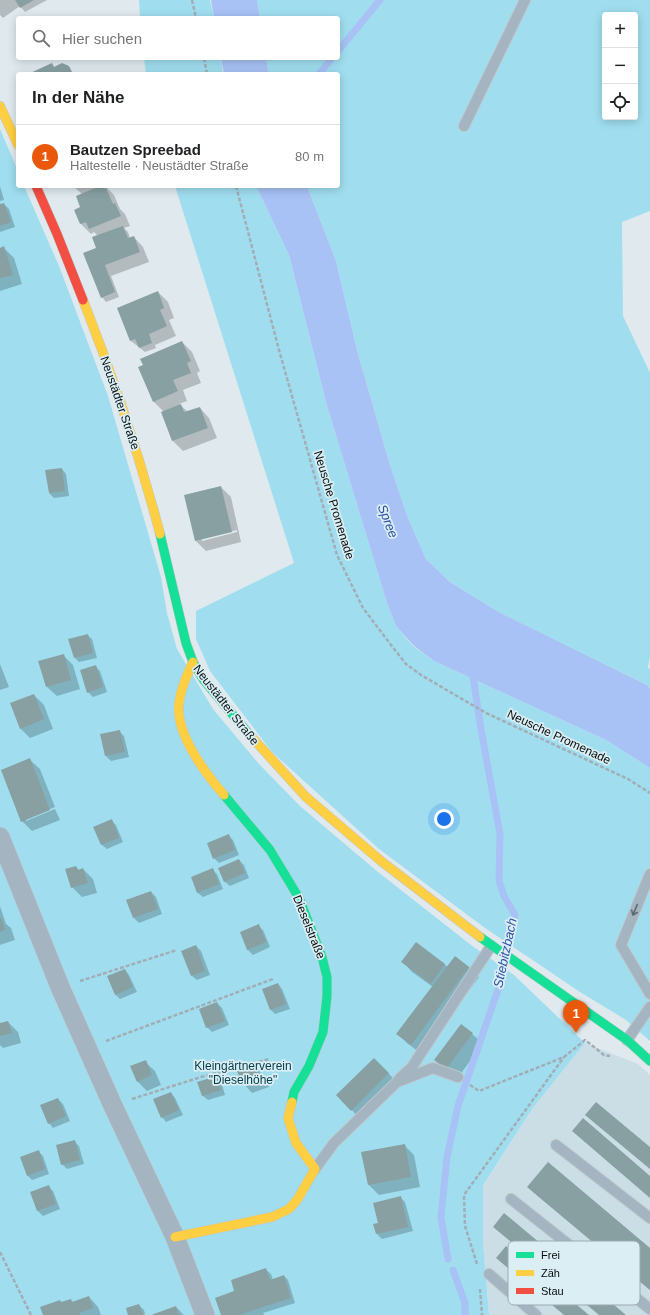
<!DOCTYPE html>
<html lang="de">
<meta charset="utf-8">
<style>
:root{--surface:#fff;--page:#f2f2f2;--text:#202124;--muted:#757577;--line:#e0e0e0;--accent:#ea580c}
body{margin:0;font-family:Arial,sans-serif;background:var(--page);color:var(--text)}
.controls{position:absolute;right:12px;top:12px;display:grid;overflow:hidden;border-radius:4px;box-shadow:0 2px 10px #0003}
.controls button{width:36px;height:36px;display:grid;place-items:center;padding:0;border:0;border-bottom:1px solid var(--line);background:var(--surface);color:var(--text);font:20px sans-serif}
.you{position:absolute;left:444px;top:819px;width:14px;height:14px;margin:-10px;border:3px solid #fff;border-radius:50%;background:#1a73e8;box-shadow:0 0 0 6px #1a73e833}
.badge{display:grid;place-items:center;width:26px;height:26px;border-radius:50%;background:var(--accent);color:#fff;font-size:13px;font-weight:700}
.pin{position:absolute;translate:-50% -33px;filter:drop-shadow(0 1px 2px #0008)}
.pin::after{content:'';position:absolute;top:21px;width:14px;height:12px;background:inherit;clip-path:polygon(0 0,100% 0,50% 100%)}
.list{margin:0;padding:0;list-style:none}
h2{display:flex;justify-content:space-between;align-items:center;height:52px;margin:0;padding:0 16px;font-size:17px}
h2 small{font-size:13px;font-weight:400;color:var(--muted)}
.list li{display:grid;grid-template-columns:26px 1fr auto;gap:12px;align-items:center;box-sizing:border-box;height:64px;padding:0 16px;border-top:1px solid var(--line)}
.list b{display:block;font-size:15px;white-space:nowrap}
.list p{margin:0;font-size:13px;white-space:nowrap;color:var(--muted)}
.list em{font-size:13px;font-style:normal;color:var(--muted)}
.icon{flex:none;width:22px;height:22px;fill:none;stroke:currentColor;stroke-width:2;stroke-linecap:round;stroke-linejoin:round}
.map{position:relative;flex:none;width:650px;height:1315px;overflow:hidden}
.search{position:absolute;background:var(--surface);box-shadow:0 2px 10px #0003;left:16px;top:16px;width:324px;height:44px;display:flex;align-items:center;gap:10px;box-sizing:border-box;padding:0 14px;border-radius:4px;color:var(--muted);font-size:15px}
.panel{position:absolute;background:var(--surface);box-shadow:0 2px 10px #0003;left:16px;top:72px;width:324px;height:116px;border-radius:4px}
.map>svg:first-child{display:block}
.built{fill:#cbdee5}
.green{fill:#a0deef;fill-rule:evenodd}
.water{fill:#a8c2f6}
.shadow{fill:#0003;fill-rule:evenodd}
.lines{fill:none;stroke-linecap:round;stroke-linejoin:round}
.stream{stroke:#a8c2f6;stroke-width:7}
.building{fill:#88a0a2}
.lane-casing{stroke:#bec6ca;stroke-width:12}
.street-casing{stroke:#bec6ca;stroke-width:20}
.fast-casing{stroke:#bec6ca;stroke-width:10}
.slow-casing{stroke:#bec6ca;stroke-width:10}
.jam-casing{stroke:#bec6ca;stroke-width:10}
.path{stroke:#a2aeb6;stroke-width:2.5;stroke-dasharray:4 2;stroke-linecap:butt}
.lane{stroke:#a4b5c1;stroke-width:10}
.street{stroke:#a4b5c1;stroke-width:19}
.fast{stroke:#16e098;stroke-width:9}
.slow{stroke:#ffcf43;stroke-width:9}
.jam{stroke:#f24e42;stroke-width:9}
.oneway{stroke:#5d6a71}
.labels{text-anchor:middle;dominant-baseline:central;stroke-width:3.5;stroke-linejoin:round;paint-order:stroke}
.street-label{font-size:12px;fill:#070e10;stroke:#daeef4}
.park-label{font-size:12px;fill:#053d49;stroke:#daeef4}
.water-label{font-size:13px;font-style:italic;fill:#2e4fa3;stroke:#daeef4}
.key{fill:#daeef4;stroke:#9babb0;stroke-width:1}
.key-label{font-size:11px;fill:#070e10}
</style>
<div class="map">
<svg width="650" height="1315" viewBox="0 0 650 1315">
<rect width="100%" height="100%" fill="#e0eaee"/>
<path class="built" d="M585 1043 638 1064 650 1075V1315H489L483 1242V1187L532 1109Z"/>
<path class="green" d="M139 0H210L214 18H140Z
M257 0H650V211L622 222 623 316 650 373V657L648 667 650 670V688L647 685 497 611 450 582 426 559 408 518 390 465 357 350 336 261 307 186H338V74H269L266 58H338V18H260ZM605 15H635V117H605Z
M144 58H221L223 74H146Z
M0 129 18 171V186H24L59 266 108 396 161 577 167 613 177 649 213 709 259 764 300 806 378 872 471 945 514 975 585 1043 532 1109 483 1186V1242L489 1315H0Z
M175 186H256L289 255 327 406 387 603 396 626 413 646 434 661 606 740 650 768V1041L626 1020 580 992 485 928 379 849 272 752 210 671 196 639V611L294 563Z"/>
<path class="water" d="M211 0H257L260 18H214Z
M221 58H266L269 74H224Z
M256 186H307L336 261 357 350 390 465 408 518 426 559 450 582 497 611 647 685 650 688V768L606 740 434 661 414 646 396 626 387 603 327 406 289 255Z"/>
<path class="shadow" d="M0 0H47L25 12 20 6 3 18 0 15Z
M0 186 4 200 0 201Z
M73 186H105L114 195 120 209 125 214 130 226 124 228 128 232 130 238 134 237 143 247 149 262 111 276 119 297 106 302 102 297 98 236 94 232 91 234 81 224 76 210 82 208V194Z
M4 204 9 209 15 227 0 232V205Z
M4 248 14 258 22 284 0 291V249Z
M158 292 168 302 174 318 169 320 176 336 155 345 156 348 145 352 131 341 118 309Z
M182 342 192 352 200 371 197 373 201 383 183 390 187 401 179 404 188 412 200 408 209 418 217 438 183 451 173 441 162 412H164L153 401Z
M62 469 66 474 69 496 54 498 49 493Z
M221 487 231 497 241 542 206 551 196 541 185 496ZM237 530V532L202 541V539Z
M87 635 92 639 97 658 79 662 75 658Z
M63 655 73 665 80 689 57 696 47 687Z
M0 664 9 687 0 690Z
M95 666 100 671 107 692 93 697 88 692Z
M34 695 44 705 53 729 30 738 20 728Z
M119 731 124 736 129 757 111 761 106 756Z
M30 760 40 769 55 807 26 819V821L55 809 60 820 32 831 22 821Z
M111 820 116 825 123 842 107 849 102 845Z
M228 835 233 840 239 855 219 863 214 858Z
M239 860 244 865 249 878 230 886 225 882Z
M76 867 80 871 83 869 93 879 97 893 82 897 72 887Z
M212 870 217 874 223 889 203 897 198 893 192 878Z
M151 892 156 897 162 914 139 923 134 918 127 900Z
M0 906 6 924 11 928 15 940 0 945Z
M258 926 263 930 270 947 253 955 248 950 241 933Z
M416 943 448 967 455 957 469 967 479 977 422 1054 408 1044 398 1034 433 987 412 972 403 962Z
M196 946 201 951 210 975 197 980 192 976Z
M125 970 129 975 137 992 120 999 115 994Z
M278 984 282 989 290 1009 275 1014 270 1009Z
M217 1003 222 1008 229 1025 212 1032 207 1027Z
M8 1022 18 1032 21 1043 3 1048 0 1045V1024Z
M461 1025 483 1043 457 1079 436 1060Z
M374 1059 398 1083 361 1120 338 1095Z
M145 1062 155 1071 161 1085 147 1091 137 1081Z
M254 1066 264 1076 269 1087 252 1093 243 1083Z
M216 1077 221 1081 225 1095 208 1100 203 1096 199 1083Z
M171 1093 175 1098 183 1115 166 1122 162 1117Z
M58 1099 63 1104 70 1121 53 1128 49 1123Z
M74 1141 79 1146 84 1164 67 1169 62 1164Z
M404 1145 414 1155 420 1187 379 1195 369 1185 363 1153Z
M38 1151 43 1156 49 1174 32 1180 27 1175Z
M48 1186 53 1191 60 1209 43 1216 38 1211 31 1193Z
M528 1187 650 1249V1290L533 1192Z
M401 1198 405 1202 413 1231 382 1239 377 1234 375 1225 379 1223Z
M266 1270 271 1274 273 1280 284 1276 288 1280 295 1303 263 1313 264 1315H222L236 1292Z
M89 1297 98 1307 101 1315H44L62 1303 71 1300 73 1302Z
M139 1305 144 1310 145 1315H129Z
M176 1307 184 1315H154Z"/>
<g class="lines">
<path class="stream" d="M338 51 380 0
M319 74 332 58
M448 1259 441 1217 447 1157 458 1106 502 978 515 915 504 896 499 881 500 834 481 729 472 670
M453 1270 465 1303V1315"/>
</g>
<path class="building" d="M15 0H34L20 8Z
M52 63 54 67 62 63 69 66 72 72 71 74H28Z
M100 186H105L113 204 115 203 121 216 89 229 86 222 80 224 74 210 80 207 76 196Z
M4 203 11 222 0 226V204Z
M123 226 128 238 134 236 140 252 105 265 115 292 101 298 83 253 96 248 92 237Z
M4 246 13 275 0 278V248Z
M158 291 164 308 160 310 167 326 149 334 152 343 139 348 135 339 130 341 117 308Z
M182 341 191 361 187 363 191 373 173 380 178 391 153 402 138 367 143 365 140 359Z
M181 404 184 412 200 407 208 428 172 441 161 412Z
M62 468 65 491 49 493 45 470Z
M221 486 232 532 195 541 184 495Z
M88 634 93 653 74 658 68 639Z
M64 654 71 680 46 687 38 661Z
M96 665 103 687 87 693 80 670Z
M34 694 44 719 20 729 10 703Z
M120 730 125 752 105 756 100 734Z
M30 758 50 810 21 822 1 770Z
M112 819 119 838 101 845 93 827Z
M229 834 235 850 213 859 207 843Z
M239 859 245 873 224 882 218 868Z
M76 866 78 870 83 868 88 883 71 888 65 869Z
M213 868 219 884 197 893 191 877Z
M151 891 158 909 133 918 126 900Z
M1 917 5 930 0 932V918Z
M259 924 266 942 247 950 240 932Z
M416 942 445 964 431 984 401 962Z
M196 945 205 971 191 976 181 951Z
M455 956 469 967 411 1045 396 1034Z
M125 969 133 987 115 995 107 976Z
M278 983 286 1004 270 1010 262 989Z
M217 1002 225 1021 206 1028 199 1009Z
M8 1021 12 1033 0 1036V1023Z
M461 1024 473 1033 446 1069 434 1060Z
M374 1058 389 1073 351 1111 336 1095Z
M146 1060 152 1075 137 1082 130 1066Z
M255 1065 259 1077 242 1084 237 1071Z
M217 1076 221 1090 202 1096 197 1082Z
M171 1092 179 1110 161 1118 153 1099Z
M58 1098 66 1116 48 1124 40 1105Z
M596 1102 650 1147V1169L585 1115Z
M583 1118 650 1176V1198L572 1131Z
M75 1140 80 1160 61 1165 56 1145Z
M405 1144 411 1177 368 1185 361 1152Z
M39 1150 45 1169 27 1176 20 1157Z
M548 1162 650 1248V1290L527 1187Z
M49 1185 56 1204 37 1211 30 1192Z
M401 1196 408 1227 376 1234 373 1224 378 1223 373 1203Z
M504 1213 626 1315H599L493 1227Z
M506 1246 589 1315H564L496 1258Z
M266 1268 270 1280 284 1275 291 1298 239 1315H221L215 1298 234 1291 231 1280Z
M89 1296 93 1308 79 1313 80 1315H43L40 1307 60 1300 61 1302 71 1299 72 1302Z
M139 1304 143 1315H128L126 1308Z
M176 1306 179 1315H151Z"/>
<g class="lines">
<defs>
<path id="lane" d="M464 126 525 0
M650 874 621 945 650 994
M627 1040 650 1007
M399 1079 412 1067 491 946
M556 1145 650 1218
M315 1169 334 1143 397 1082 433 1068 458 1077
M511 1199 650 1309
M489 1274 536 1315"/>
<path id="street" d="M0 837 60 987 113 1106 175 1237 205 1315"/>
<path id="fast" d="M160 534 186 643 193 662 203 679 248 733
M224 795 270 850 299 898 322 957 327 977V996L323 1032 309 1066 294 1092 292 1102
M480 937 627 1040 650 1061"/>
<path id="slow" d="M0 106 18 145
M83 300C113 376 139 454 160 534
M193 662C187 675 181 688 179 703 175 733 205 773 224 795
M248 733 306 797 381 861 480 937
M175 1237 272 1217 289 1209 297 1200 315 1169 296 1143 288 1118 292 1102"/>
<path id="jam" d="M36 186 57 234 83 300"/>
</defs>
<use href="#lane" class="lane-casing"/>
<use href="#street" class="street-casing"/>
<use href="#fast" class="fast-casing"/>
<use href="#slow" class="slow-casing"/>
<use href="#jam" class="jam-casing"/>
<path class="path" d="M192 0 196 18
M204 58 207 74
M236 186 279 350 337 555 363 608 391 645 406 664 421 675 486 713 628 779 650 793
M80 981 177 950
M106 1041 273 979
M470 1085 479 1091 564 1057 585 1040 604 1055 610 1056
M132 1099 201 1077 269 1059
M0 1252 31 1315
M477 1264 465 1226 464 1195 564 1057
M480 1289 482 1315"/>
<use href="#lane" class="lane"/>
<use href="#street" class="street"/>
<use href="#fast" class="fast"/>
<use href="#slow" class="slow"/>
<use href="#jam" class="jam"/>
</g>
<defs><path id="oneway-shaft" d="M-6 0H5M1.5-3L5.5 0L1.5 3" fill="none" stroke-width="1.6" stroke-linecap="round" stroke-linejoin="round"/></defs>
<use class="oneway" href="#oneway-shaft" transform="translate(635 910) rotate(112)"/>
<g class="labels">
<g class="street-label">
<text transform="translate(120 403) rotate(71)">Neustädter Straße</text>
<text transform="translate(334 505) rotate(73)">Neusche Promenade</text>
<text transform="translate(226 705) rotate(52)">Neustädter Straße</text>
<text transform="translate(559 737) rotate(25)">Neusche Promenade</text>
<text transform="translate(309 927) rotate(68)">Dieselstraße</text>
</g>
<g class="park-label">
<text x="243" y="1066">Kleingärtnerverein<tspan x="243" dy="14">"Dieselhöhe"</tspan></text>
</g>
<g class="water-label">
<text transform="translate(388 521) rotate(69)">Spree</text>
<text transform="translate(505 953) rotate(-78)">Stiebitzbach</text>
</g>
</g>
<rect x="508" y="1241" width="132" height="64" rx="6" class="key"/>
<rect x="516" y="1252" width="18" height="6" fill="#16e098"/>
<rect x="516" y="1270" width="18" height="6" fill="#ffcf43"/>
<rect x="516" y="1288" width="18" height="6" fill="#f24e42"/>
<g class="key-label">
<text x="541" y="1259">Frei</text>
<text x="541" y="1277">Zäh</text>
<text x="541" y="1295">Stau</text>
</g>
</svg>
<div class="controls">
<button>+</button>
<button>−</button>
<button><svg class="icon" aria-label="locate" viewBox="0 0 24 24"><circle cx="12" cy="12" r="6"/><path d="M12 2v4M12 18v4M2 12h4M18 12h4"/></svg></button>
</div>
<div class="you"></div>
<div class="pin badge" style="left:576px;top:1033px">1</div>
<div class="search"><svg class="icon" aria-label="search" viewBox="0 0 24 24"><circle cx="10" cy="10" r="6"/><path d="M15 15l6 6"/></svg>Hier suchen</div>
<section class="panel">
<h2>In der Nähe<small></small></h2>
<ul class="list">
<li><span class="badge">1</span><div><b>Bautzen Spreebad</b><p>Haltestelle · Neustädter Straße</p></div><em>80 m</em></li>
</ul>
</section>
</div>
